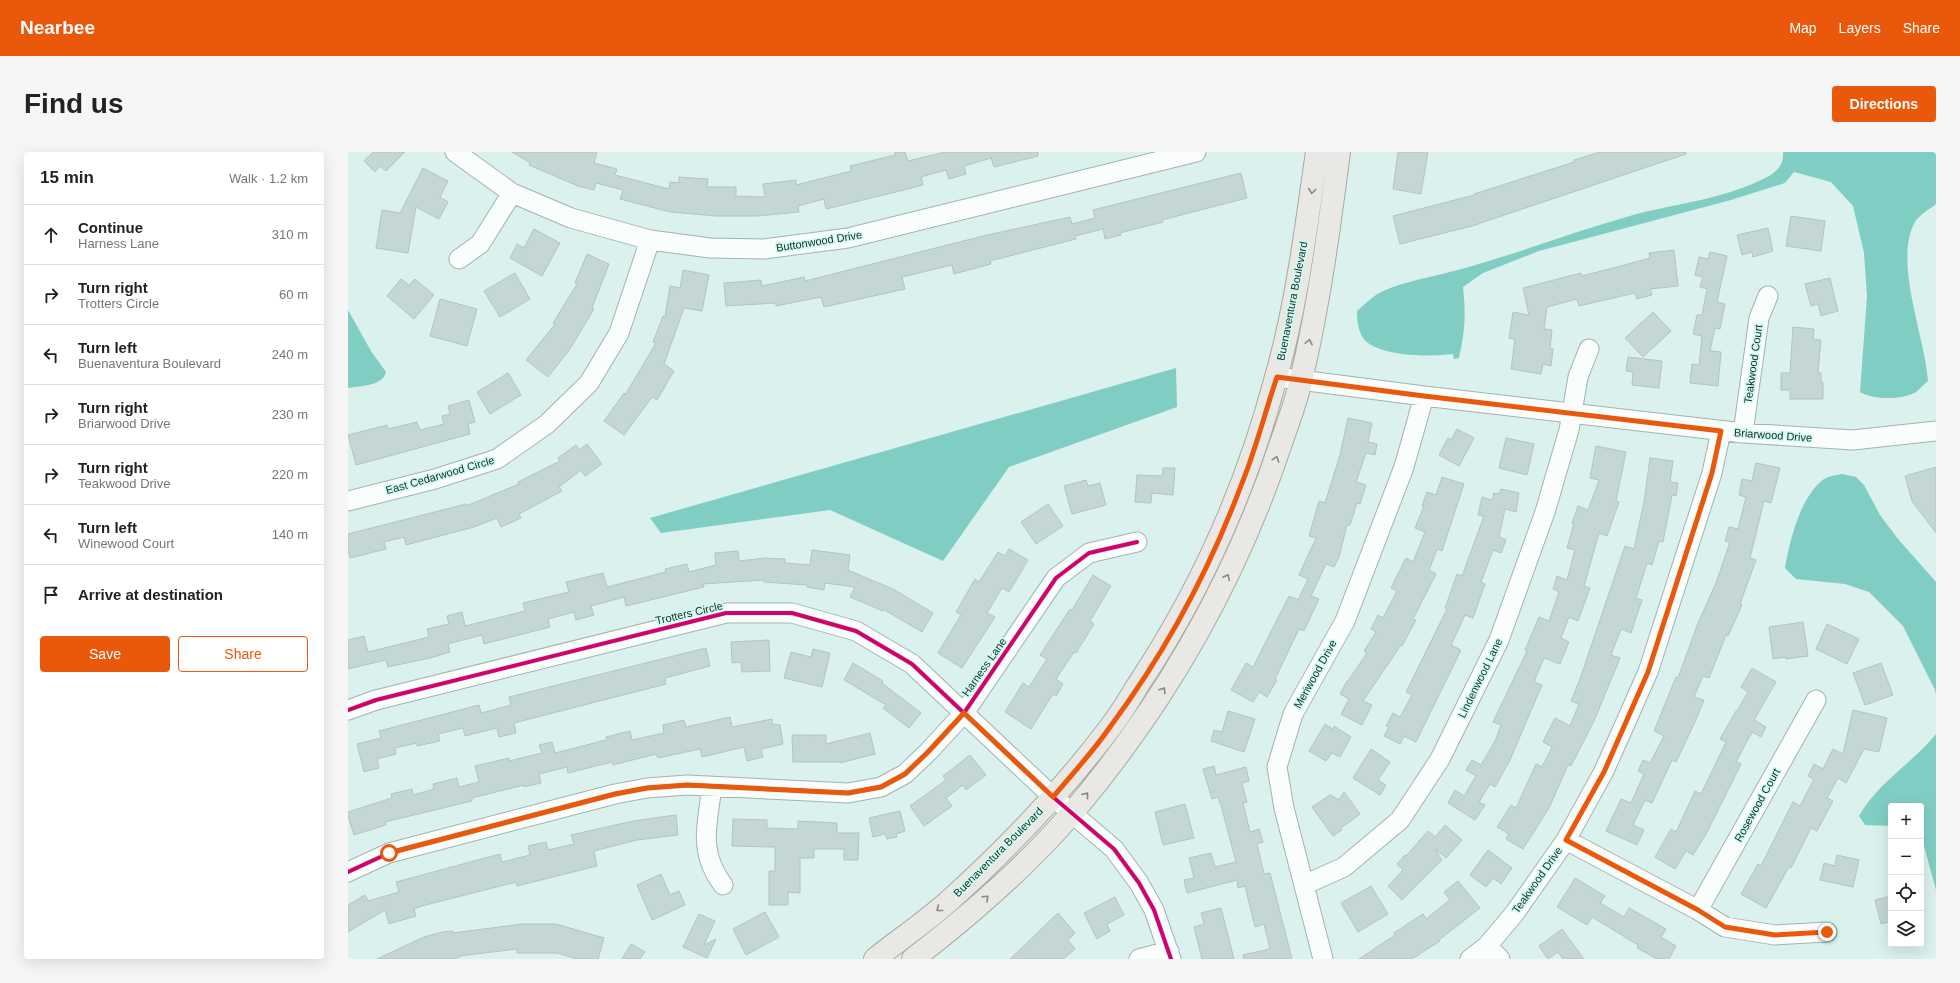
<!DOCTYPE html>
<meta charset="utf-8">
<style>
:root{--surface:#fff;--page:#f6f6f6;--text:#222;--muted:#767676;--line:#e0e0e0;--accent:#ea580c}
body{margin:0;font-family:Helvetica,sans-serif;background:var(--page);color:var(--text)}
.controls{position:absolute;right:12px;bottom:12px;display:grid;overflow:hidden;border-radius:4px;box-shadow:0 4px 16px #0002}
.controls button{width:36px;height:36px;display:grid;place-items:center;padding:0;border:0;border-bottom:1px solid var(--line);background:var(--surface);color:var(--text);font:20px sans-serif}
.stop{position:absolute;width:12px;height:12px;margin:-9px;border:3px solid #ea580c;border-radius:50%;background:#fff}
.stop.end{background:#ea580c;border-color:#fff;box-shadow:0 1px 4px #0008}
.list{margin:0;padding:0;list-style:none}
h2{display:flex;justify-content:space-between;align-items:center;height:52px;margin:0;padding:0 16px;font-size:17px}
h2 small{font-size:13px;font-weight:400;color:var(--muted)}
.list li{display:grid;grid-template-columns:26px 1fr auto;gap:12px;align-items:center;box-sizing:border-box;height:60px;padding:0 16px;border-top:1px solid var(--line)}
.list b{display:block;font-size:15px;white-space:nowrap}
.list p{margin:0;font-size:13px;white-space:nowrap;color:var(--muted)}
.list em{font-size:13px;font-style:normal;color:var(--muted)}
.actions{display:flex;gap:8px;padding:12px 16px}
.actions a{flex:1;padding:9px 0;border:1px solid var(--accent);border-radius:4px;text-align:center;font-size:14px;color:var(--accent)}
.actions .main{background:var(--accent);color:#fff}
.icon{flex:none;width:22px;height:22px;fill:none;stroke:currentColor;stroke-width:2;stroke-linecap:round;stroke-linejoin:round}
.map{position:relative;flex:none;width:1588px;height:807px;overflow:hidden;border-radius:4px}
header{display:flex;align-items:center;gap:24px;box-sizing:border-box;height:56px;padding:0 20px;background:var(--accent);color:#fff}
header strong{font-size:19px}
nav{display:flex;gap:22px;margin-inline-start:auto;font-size:14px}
.intro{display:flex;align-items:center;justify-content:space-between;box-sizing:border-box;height:96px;padding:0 24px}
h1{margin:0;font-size:28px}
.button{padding:10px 18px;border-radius:4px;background:var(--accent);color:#fff;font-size:14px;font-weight:700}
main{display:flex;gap:24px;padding:0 24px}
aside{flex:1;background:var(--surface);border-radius:4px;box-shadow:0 4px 16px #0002}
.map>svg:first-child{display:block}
.water{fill:#80cec3}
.building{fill:#c5d7d4;stroke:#b2c5c2}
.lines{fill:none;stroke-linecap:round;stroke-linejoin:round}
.minor-casing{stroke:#a2b3b0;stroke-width:21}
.major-casing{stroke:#a7aaa1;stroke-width:24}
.minor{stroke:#f9fdfc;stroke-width:19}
.major{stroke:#e9e8e4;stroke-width:22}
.cycleway-casing{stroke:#d0fbf3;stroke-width:6}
.cycleway{stroke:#d6006c;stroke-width:4}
.oneway{stroke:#828986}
.route{stroke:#ea580c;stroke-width:5}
.labels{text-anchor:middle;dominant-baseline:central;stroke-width:3.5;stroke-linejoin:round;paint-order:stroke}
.street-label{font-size:11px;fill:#1a2a27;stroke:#d0fbf3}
</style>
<header>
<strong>Nearbee</strong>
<nav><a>Map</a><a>Layers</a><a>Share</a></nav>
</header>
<div class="intro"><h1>Find us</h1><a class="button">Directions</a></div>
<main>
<aside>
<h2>15 min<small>Walk · 1.2 km</small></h2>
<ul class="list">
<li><svg class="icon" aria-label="ahead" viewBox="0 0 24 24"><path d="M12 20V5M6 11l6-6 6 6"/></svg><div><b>Continue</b><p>Harness Lane</p></div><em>310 m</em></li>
<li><svg class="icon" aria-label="right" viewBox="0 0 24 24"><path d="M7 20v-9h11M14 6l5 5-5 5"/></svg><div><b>Turn right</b><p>Trotters Circle</p></div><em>60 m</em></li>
<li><svg class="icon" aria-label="left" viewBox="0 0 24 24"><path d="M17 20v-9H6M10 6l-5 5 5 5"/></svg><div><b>Turn left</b><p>Buenaventura Boulevard</p></div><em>240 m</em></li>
<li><svg class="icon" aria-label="right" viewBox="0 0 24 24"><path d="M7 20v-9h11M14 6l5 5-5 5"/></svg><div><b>Turn right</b><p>Briarwood Drive</p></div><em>230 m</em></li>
<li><svg class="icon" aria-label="right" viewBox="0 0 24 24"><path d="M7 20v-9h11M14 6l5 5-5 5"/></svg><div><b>Turn right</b><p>Teakwood Drive</p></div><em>220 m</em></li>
<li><svg class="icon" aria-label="left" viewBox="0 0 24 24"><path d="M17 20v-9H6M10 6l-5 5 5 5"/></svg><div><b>Turn left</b><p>Winewood Court</p></div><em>140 m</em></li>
<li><svg class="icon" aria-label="arrive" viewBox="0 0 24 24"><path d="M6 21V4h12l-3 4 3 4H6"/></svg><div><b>Arrive at destination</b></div></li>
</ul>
<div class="actions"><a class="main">Save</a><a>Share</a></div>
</aside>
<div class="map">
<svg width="1588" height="807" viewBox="0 0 1588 807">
<rect width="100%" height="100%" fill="#daf1ed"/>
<path class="water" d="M1435 0H1588V52C1582 57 1571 63 1567 70 1545 109 1577 184 1580 229 1576 232 1572 237 1568 240 1553 248 1527 248 1512 240L1519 144 1516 101 1505 54 1483 30 1446 20 1437 31 1383 48 1191 99 1135 121 1115 135C1118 163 1117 179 1111 206L1106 207 1105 202C1083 205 1029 205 1015 186 1010 178 1009 168 1009 159 1016 153 1025 144 1033 140 1059 128 1090 124 1117 116 1174 100 1228 79 1285 63 1330 51 1379 47 1421 24 1431 18 1436 11 1435 0Z
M0 158 23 199 38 220C35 234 12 234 0 236Z
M828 216 829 255 661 315 595 409 482 358 313 381 302 366Z
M1494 322 1508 325 1516 333 1532 363 1550 387 1588 430V543L1587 538 1555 474 1521 440 1497 432 1448 427 1437 416C1441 390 1453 343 1476 327 1481 324 1488 323 1494 322Z
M1588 582V738L1575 690 1573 687V654H1543V674L1517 673 1511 664C1530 630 1565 611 1588 582Z"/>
<path class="building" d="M25 0H57L38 19 32 14 27 20 16 9Z
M164 0H249L246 11 269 17 267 23 321 37 322 30 331 31V25L360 27 359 35H388V44L417 45 415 32 448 28V33L503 19 502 14 547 3V0H557L560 9 597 0H690V4L646 15 643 6 616 14 618 22 601 27 598 18 573 25 575 33 556 38 478 57 476 47 450 54 451 60 410 64H368L322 60 272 47 275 38 248 31 246 38 230 34 181 13 182 11Z
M1050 0H1080L1073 42 1045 37Z
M1252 0H1338V2L1124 74 1052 92 1045 64 1126 43V42L1226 10V8Z
M75 16 100 29 92 45 100 50 91 67 68 55 60 101 28 96 34 58 52 61Z
M893 21 899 46 814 68 815 70 772 81 773 83 757 87 755 77 727 84 728 87 642 109 643 112 606 122 604 113 554 125 557 137 476 155 473 145 428 154V151L378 154 376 131 413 128 414 134 456 125 457 129 635 84 722 65 724 72 747 66 745 58Z
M1443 64 1477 69 1473 99 1438 94Z
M1420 76 1425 99 1405 105 1404 100 1394 103 1389 83Z
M186 77 212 91 194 124 162 106 169 92 176 96Z
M1326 98 1330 134 1302 137 1304 143 1289 147 1287 141 1231 154 1229 147 1199 155 1196 177 1204 178 1202 197H1205L1203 214 1195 212 1193 222 1163 217 1167 187 1161 186 1165 160 1181 163 1175 136 1233 121 1234 124 1269 115 1302 106 1301 101Z
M1362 100 1379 104 1369 150 1377 152 1372 177 1367 176 1362 199 1373 200 1370 234 1342 231 1344 212 1351 213 1354 184 1345 182 1349 163H1354L1359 137 1352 135 1355 125 1347 123 1351 105 1360 107Z
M239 102 261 112 244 156 246 157 222 197 200 225 178 208 207 172 205 171 229 132 227 131Z
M335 118 361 123 354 159 336 156 316 212 326 219 309 248 304 245 276 283 256 269 276 241 277 243 308 191 305 190 315 164 317 165 322 134 332 136Z
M167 121 182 147 152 165 136 139Z
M1482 126 1490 159 1473 164 1470 152 1463 154 1457 132Z
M53 127 61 133 67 127 86 143 66 167 39 144Z
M92 147 129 157 119 194 82 184Z
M1305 160 1323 179 1295 205 1277 186Z
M1445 175 1466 177 1465 187 1473 188 1470 221H1473V230H1475V247H1442V238H1433V221H1442Z
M1280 205 1314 209 1311 236 1284 233 1285 220 1278 219Z
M160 221 173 243 142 262 129 240Z
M121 248 127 270 120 272 122 282 8 313 0 283 39 273 40 277 69 270 72 278 96 272 94 264 102 262 100 254Z
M1000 266 1024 271 1020 290 1029 292 1027 303 1018 301 1008 330 1018 333 1012 352 1009 351 1002 373H999L991 405 986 415 978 412 963 444 971 447 956 479 951 477 927 527 929 528 919 545 911 540 905 550 883 538 898 511 905 515 941 444 950 448 960 427 951 423 968 386 961 384 971 349 977 351 992 303Z
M1109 277 1126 286 1111 314 1091 303 1100 286 1103 288Z
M1158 286 1186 292 1179 323 1151 316Z
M239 292 254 312 237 324 233 318 211 335 214 339 171 362 173 366 153 375 149 366 126 375 58 393 56 385 36 390 38 397 2 406 0 397V382L118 352V354L171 332 170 330 212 309 210 306 228 293 231 298Z
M1248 294 1278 300 1268 349 1271 350 1259 384 1251 381 1236 434 1242 436 1230 469 1221 465 1213 486 1221 490 1212 512 1196 506 1186 530 1194 533 1162 608 1147 635 1142 632 1131 650 1137 653 1127 668 1100 651 1107 638 1116 644 1128 624 1118 618 1124 608 1133 613 1147 589 1153 573 1145 570 1179 499 1177 498 1191 465 1201 469 1211 440 1205 437 1209 424 1219 428 1227 398 1219 396 1226 371H1224L1230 354 1240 358 1251 328 1242 326Z
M1302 306 1325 309 1322 330 1330 331 1328 344 1324 343 1315 390 1311 389 1304 413 1299 411 1288 446 1294 448 1283 481 1273 477 1263 503 1272 506 1246 569 1223 614 1220 613 1201 656 1175 697 1158 687 1161 682 1149 675 1163 653 1168 656 1188 612 1194 615 1204 595 1195 590 1207 566 1222 574 1231 552 1223 549 1232 527 1277 394 1286 397 1296 350Z
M1408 311 1432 316 1423 351 1416 349 1402 406 1408 408 1392 452 1394 453 1380 484 1378 483 1361 526 1355 524 1346 545 1356 548 1347 570 1328 610 1324 608 1304 651 1297 648 1285 673 1296 678 1289 693 1258 679 1273 647 1283 651 1296 622 1290 619 1295 608 1302 611 1316 584 1306 579 1328 525 1330 526 1350 471 1368 431 1382 390 1377 389 1381 375 1390 377 1398 345 1391 343 1394 327 1404 329Z
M1588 315V381L1564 349 1557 324Z
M815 316H827L825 343 804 341 803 351 787 350 789 323 814 324Z
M1094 325 1116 332 1094 399 1089 397 1081 418 1088 422 1065 467 1068 468 1054 494 1053 493 1015 549 1024 553 1014 573 993 562 1001 547 992 542 999 529H1000L1019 501 1016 499 1028 480 1023 477 1030 463 1035 466 1049 439 1043 436 1058 406 1065 410 1077 380 1067 376 1076 354H1074L1079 340 1088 343Z
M738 328 740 334 752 331 758 353 724 362 716 334Z
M1153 337 1171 341 1168 360 1157 357 1151 385 1158 388 1153 401 1145 398 1133 430 1137 432 1125 466 1117 463 1103 493 1113 498 1068 590 1056 584 1052 592 1036 584 1041 575 1038 574 1045 561 1052 565 1064 543 1058 540 1099 457 1097 456 1109 422 1114 424 1136 364 1130 363 1134 345 1144 348 1146 341 1151 342Z
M700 352 715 374 688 392 673 370Z
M661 397 680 408 661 440 654 436 639 461 647 465 614 516 590 501 613 463 608 460 627 427 631 430 650 400 657 404Z
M464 398 502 403 500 418 545 437 585 461 574 480 535 457V459L502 445 507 435 477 431 476 438 459 435V433L416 430V428L355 432 356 435 278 454 276 445 243 454 246 463 228 468 226 460 200 467 202 475 136 492 134 483 100 492 102 500 86 505 40 515 38 508 0 517V488L16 484 20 500 81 485 79 477 101 472 99 464 114 460 117 474 177 459 175 451 221 440 218 430 255 421 259 435 318 420 317 417 339 412 341 420 368 413 367 401 390 399 391 409 417 406 437 407V411L462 413Z
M745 423 763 434 742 469 746 472 728 501 726 500 708 527 715 532 708 544 705 542 683 577 657 560 675 531 681 535 699 507 692 503 722 457 724 458Z
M1455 470 1460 504 1438 507V505L1425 507 1421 475Z
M1479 472 1511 487 1499 512 1468 497Z
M421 488 422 519 394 520 393 510 384 511 383 490Z
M358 496 362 514 317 526 318 532 166 571 168 581 151 585 149 576 117 584 115 576 90 582 92 589 69 594V591L47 596 48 602 29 607 31 616 16 620 9 592 33 586 31 579 131 553 133 561 163 553 161 545Z
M465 497 482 501 474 535 436 526 443 500 463 505Z
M505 511 535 529 534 531 573 561 561 576 535 556 538 553 496 528Z
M1533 511 1545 543 1517 553 1505 521Z
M1404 516 1428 530 1406 568 1418 575 1413 585 1404 580 1388 610 1393 612 1358 682 1345 703 1338 699 1327 717 1307 705 1323 677 1328 680 1347 639 1353 642 1378 590 1372 587 1388 559H1389L1400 540 1393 535Z
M1505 558 1539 566 1531 600 1516 597 1498 631 1490 626 1479 646 1485 649 1469 679 1463 676 1443 716 1441 715 1418 756 1393 742 1410 712 1413 714 1445 650 1452 654 1466 627 1460 624 1466 612 1475 617 1485 597 1495 602Z
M880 559 907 567 896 600 863 589 866 578 874 580Z
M382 565 384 575 424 567V572L432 573 435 592 413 597 415 605 399 609 396 595 354 605 352 597 310 606 308 602 265 613 264 610 220 621 219 615 191 622 193 631 176 635V633L124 646V649L37 670 38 673 6 683 0 664V660L44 646 43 642 64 637 65 643 86 637 85 632 109 626 111 635 131 630 127 614 161 606V609L194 601 191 593 204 590 207 601 258 588V585L282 579 284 588 316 581 315 573 336 568 338 575Z
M977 572 985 577 986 574 1003 585 992 605 984 601 978 609 961 599Z
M522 581 527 602 492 611 491 610H445L444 583H462V585L463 583H478V592Z
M1023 597 1042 610 1030 628 1038 633 1032 643 1005 626Z
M622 603 638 623 618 638 615 633 598 646 604 654 576 674 562 654 598 628 595 624Z
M866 614 868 623 898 615 901 629 894 631 899 650 895 651 902 680 911 677 915 690 909 692 916 722 922 721 944 807H896L895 803 922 797 916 772 907 775 897 734 890 736 889 728 839 741 836 728 846 726 841 706 863 701 867 715 888 710 874 657 870 645 864 647 855 617Z
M996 640 1012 662 993 676 994 678 985 684 964 655 982 643 991 648Z
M837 652 846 686 815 693 807 660Z
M552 659 557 679 548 682 549 685 539 687 537 682 525 685 521 666Z
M328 663 330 683 289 688 246 699 249 714 169 734 168 730 74 754 66 757 68 764 41 772 37 758 0 780V753L17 743 20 749 51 740 48 730 152 702 154 710 182 703 180 694 198 690 200 698 226 692 223 683 285 669Z
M385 667 419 668V676L450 677V669L489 671V681H511L510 708H496V697H466V706H452V741L440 740V753H421V719H427V695L384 694Z
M1097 673 1114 688 1098 706 1087 697 1094 708 1054 748 1040 734 1055 718 1049 712 1057 703 1058 704 1080 679 1087 685Z
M1140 698 1164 716 1153 732 1145 726 1138 735 1122 723Z
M1489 703 1511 708 1505 735 1472 728 1476 711 1487 714Z
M313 722 322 743 331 739 337 753 304 768 289 733Z
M1227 726 1257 744 1252 751 1276 765 1281 756 1318 777 1313 785 1328 794 1321 807H1309L1289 796 1290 793 1244 765 1239 773 1209 755Z
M1110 729 1132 756 1091 788 1092 789 1064 807H1011L1047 783 1046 781 1075 762 1078 767 1102 748 1096 740Z
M1023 734 1040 762 1010 780 993 751Z
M1543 744V769L1533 772 1527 748Z
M767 745 776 763 759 772 762 779 749 787 736 761Z
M873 756 886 807H854L846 775 856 772 853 761Z
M417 760 431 785 398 803 385 777Z
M710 761 727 781 720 788 727 797 715 807H662Z
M351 762 367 769 356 793 368 787 359 806 335 795Z
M174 772H208L256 786 250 807H229L209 801H169V797L111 804 112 805 105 807H29L76 785 94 780 105 779V781Z
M1214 777 1236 807H1215L1210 800 1200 807 1191 794Z
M283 792 297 800 292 807H274Z"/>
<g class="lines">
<defs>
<path id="minor" d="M107 0 164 41 223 66 302 88 362 96 416 97 500 86 848 0
M111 107 132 92 164 41
M929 225 1076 244 1395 281 1505 288 1588 279
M1395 281 1411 166 1420 144
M0 349 87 327 149 307 199 272 241 231 271 181 302 88
M0 558 28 548 378 461H444L508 479 564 512 705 645 766 697 791 731 806 758 823 807
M364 635C359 673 350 700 375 733
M1218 688 1350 758 1377 775 1427 783 1479 780
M0 720 41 701 267 642 299 636 339 633 500 641 533 635 557 622 580 600 616 561 708 426 741 401 789 390
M956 733 996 715 1052 668 1092 607 1151 488 1197 360 1221 278 1230 225 1241 197
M1350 758 1468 548
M1139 794 1152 807
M791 807 821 799
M975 807 936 656 929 615 945 562 997 469 1056 315 1076 244
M1122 807 1139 794 1166 762 1218 688 1256 619 1300 520 1364 321 1373 279"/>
<path id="major" d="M527 807C552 787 579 769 602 748 660 696 714 639 761 577 772 563 781 548 790 533 853 438 899 335 928 225 949 152 958 75 969 0
M565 807C622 763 678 715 725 660 817 551 888 427 933 291 940 271 948 250 953 228 971 153 981 77 991 0"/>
</defs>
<use href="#minor" class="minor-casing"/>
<use href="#major" class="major-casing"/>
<use href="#minor" class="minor"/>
<use href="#major" class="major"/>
<defs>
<path id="cycleway" d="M0 558 28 548 378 461H444L508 479 564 512 705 645 766 697 791 731 806 758 823 807
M0 720 41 701 267 642 299 636 339 633 500 641 533 635 557 622 580 600 616 561 708 426 741 401 789 390"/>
</defs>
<use href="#cycleway" class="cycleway-casing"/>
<use href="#cycleway" class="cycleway"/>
</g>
<defs><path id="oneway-chevron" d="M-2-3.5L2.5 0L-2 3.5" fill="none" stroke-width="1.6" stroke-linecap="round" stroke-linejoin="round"/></defs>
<g class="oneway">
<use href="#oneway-chevron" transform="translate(964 39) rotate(98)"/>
<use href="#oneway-chevron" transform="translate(961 190) rotate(-78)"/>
<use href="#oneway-chevron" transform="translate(928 307) rotate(-72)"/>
<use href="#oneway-chevron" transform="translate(879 425) rotate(-64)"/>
<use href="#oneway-chevron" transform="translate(815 538) rotate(-56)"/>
<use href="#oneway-chevron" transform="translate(738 643) rotate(-52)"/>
<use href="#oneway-chevron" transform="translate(638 746) rotate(-43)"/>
<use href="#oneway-chevron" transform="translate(591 757) rotate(142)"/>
</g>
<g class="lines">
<path class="route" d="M41 701 267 642 299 636 339 633 500 641 533 635 557 622 580 600 616 561 705 645C724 622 745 600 762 575 817 501 862 417 894 331 908 297 917 260 929 225L1076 244 1373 279 1364 321 1300 520 1256 620 1218 688 1350 758 1377 775 1427 783 1479 780"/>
</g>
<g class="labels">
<g class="street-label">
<text transform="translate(471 89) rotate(-9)">Buttonwood Drive</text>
<text transform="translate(944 149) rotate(-79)">Buenaventura Boulevard</text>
<text transform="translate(1405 212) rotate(-82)">Teakwood Court</text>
<text transform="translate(1425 283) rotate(4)">Briarwood Drive</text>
<text transform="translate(92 323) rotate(-16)">East Cedarwood Circle</text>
<text transform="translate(341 461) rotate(-13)">Trotters Circle</text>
<text transform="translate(636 515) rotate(-55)">Harness Lane</text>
<text transform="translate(967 522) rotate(-61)">Meriwood Drive</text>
<text transform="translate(1132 526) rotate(-64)">Lindenwood Lane</text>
<text transform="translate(1409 653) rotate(-61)">Rosewood Court</text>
<text transform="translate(650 700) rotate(-45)">Buenaventura Boulevard</text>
<text transform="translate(1189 728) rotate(-55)">Teakwood Drive</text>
</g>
</g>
</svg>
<div class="controls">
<button>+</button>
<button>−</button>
<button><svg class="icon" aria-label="locate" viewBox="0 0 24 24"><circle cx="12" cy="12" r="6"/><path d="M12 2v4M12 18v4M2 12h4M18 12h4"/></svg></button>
<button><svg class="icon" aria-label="layers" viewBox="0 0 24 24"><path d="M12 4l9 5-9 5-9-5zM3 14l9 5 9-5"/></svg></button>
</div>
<div class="stop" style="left:41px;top:701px"></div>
<div class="stop end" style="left:1479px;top:780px"></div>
</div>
</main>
